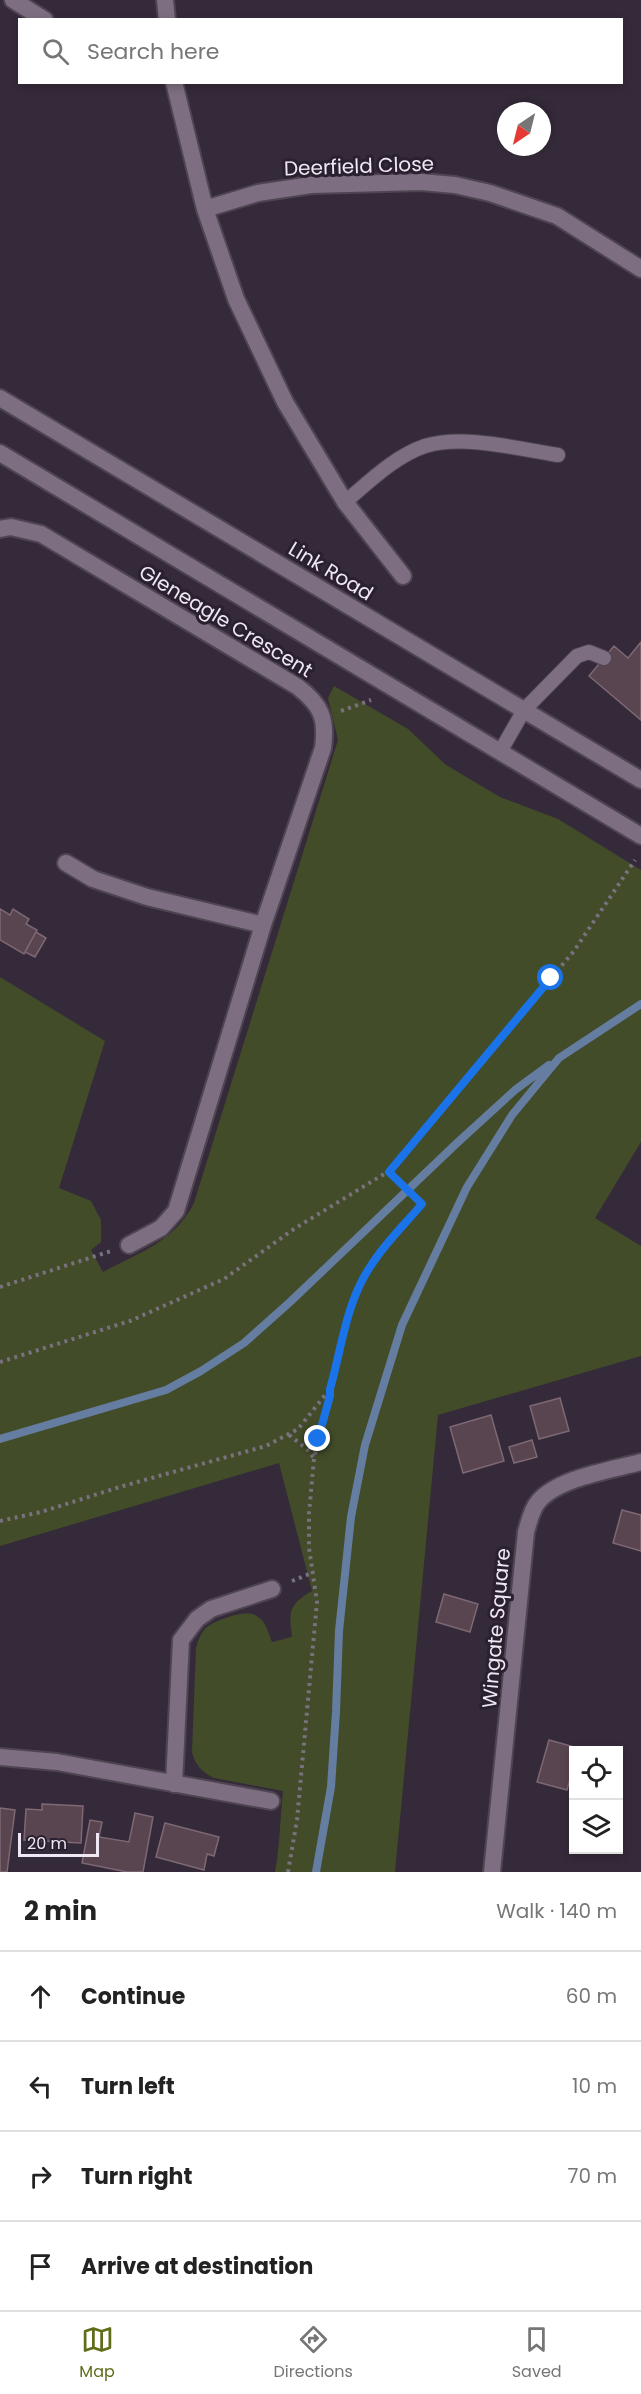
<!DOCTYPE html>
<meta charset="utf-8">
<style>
:root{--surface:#fff;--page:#f6f6f6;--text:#222;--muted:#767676;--line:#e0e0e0;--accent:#606c1a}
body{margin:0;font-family:Poppins,sans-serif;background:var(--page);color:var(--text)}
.controls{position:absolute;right:18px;bottom:18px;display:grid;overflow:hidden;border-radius:0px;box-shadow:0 3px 9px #0003}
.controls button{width:54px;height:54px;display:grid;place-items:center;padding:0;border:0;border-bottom:2px solid var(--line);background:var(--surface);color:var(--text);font:30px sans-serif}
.compass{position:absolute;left:497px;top:102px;width:54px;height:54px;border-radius:50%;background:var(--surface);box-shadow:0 3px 9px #0003;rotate:215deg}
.scale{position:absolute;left:18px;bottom:15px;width:81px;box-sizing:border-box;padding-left:6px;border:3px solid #efe8f2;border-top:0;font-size:16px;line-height:21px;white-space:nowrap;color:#efe8f2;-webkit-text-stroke:4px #2b202f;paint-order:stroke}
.stop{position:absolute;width:18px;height:18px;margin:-14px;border:4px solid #1a73e8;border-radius:50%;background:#fff}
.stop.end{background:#1a73e8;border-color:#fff;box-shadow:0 2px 6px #0008}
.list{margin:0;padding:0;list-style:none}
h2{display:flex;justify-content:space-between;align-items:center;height:78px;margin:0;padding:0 24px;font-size:26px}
h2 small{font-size:20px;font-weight:400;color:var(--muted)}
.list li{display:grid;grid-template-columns:39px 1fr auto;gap:18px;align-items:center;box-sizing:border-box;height:90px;padding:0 24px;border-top:2px solid var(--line)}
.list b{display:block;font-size:22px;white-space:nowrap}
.list em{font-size:20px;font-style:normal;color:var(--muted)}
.icon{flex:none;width:33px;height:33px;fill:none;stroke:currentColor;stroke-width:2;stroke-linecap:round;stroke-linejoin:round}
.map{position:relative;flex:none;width:641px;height:1872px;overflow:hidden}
.search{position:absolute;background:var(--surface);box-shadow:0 3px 9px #0003;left:18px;right:18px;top:18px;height:66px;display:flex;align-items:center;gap:15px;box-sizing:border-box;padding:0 21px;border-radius:0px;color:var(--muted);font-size:22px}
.sheet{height:438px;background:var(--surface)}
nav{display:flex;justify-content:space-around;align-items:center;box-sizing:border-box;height:84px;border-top:2px solid var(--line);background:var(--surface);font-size:16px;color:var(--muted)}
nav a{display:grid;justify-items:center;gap:3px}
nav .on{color:var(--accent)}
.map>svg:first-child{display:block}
.green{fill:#424c29}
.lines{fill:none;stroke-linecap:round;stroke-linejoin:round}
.stream{stroke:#667da2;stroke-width:8}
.building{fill:#594550;stroke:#7d6873;stroke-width:1.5}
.service-casing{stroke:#4f4552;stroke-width:16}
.minor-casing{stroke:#4f4552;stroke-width:20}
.tertiary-casing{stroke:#4f4552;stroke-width:20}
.path{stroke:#7a717e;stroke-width:4;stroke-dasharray:3 4.5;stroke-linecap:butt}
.service{stroke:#7d6f81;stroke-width:14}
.minor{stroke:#7d6f81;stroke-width:16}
.tertiary{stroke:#7d6f81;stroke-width:16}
.route{stroke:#1a73e8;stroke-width:8}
.labels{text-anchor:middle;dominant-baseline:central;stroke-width:6;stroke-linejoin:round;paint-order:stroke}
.street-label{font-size:20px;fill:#efe8f2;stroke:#2b202f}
</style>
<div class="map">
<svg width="641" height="1872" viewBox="0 0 641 1872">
<rect width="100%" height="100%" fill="#352a39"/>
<path class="green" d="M334 686 408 729 446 765 500 797 558 819 641 870V1142L595 1218 641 1246V1356L438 1415 395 1872H275C280 1845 280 1818 283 1791L214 1778C202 1772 195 1765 192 1752L196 1648C198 1640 202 1629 210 1625 220 1619 244 1610 255 1615 266 1620 268 1632 272 1642L292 1637C289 1612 288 1605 312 1591L279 1463 0 1546V977L105 1041 59 1188 91 1201 101 1220V1242L91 1250 103 1272C140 1252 174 1242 194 1203L338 740 328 698Z"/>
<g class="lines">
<path class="stream" d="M0 1439 166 1390 201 1371 244 1343 290 1302 457 1143 515 1090 549 1065
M316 1872 331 1787 336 1712 339 1631 351 1517 365 1445 402 1325 467 1187 512 1115 559 1058 641 1004"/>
</g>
<path class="building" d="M641 642V720L589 676 614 646 628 658Z
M0 909 10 915 13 909 29 919 26 924 37 930 24 954 0 940Z
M36 932 46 938 35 957 25 952Z
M560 1398 569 1431 539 1439 530 1406Z
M491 1415 504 1461 463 1473 450 1427Z
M532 1440 537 1457 514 1463 509 1447Z
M622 1510 641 1515V1551L613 1543Z
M444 1594 478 1604 470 1632 436 1622Z
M549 1740 578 1748 577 1750H574V1765L567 1790 537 1782Z
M42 1804 83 1806 81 1843 24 1840 26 1809 42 1810Z
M0 1808 15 1810 7 1872H0Z
M135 1813 153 1817 143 1872H127L82 1863 90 1820 102 1822 99 1837 129 1842Z
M165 1823 219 1837 214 1856 207 1854 204 1870 156 1857Z"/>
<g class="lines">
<defs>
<path id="service" d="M345 502C369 482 395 456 425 446 464 434 518 449 558 455
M500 752 524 710 577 656 589 652 604 658"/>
<path id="minor" d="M13 0 45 20
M165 0 167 20
M174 82 205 209 236 299 285 402 345 502 403 576
M205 209 258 193 311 185 421 182 455 185 490 193 557 216 641 269
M0 529 11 527 41 534 298 687C321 705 327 718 323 748L263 925 176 1211 161 1228 129 1245
M66 863 93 879 147 897 263 925
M0 1757 57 1762 271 1801
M174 1784 181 1640 197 1619 211 1609 272 1589
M492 1872 526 1532C529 1523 531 1510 538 1502 557 1478 612 1470 641 1462"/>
<path id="tertiary" d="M0 398 641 780
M0 453 641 836"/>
</defs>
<use href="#service" class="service-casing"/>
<use href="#minor" class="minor-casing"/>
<use href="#tertiary" class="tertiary-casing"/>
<path class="path" d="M341 711 371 700
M0 1287 111 1251
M0 1362 130 1321 224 1279 294 1229 389 1171 574 951 635 860
M289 1435 307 1449 314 1458
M0 1521 41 1512 123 1486 266 1446 298 1429 330 1389
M292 1581 314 1572
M288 1872 297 1820 317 1602 309 1548V1513L314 1459 348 1316 359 1287 372 1264 422 1204 389 1171"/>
<use href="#service" class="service"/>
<use href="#minor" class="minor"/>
<use href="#tertiary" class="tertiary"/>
</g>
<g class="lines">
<path class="route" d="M318 1439 330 1396V1389C342 1347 346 1301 372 1264 386 1242 406 1223 422 1204L389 1172 551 978"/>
</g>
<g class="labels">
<g class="street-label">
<text transform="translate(359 166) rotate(-2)">Deerfield Close</text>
<text transform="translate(331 571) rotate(31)">Link Road</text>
<text transform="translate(226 621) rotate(31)">Gleneagle Crescent</text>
<text transform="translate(496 1628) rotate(-85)">Wingate Square</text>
</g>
</g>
</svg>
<div class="controls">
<button><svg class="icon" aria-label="locate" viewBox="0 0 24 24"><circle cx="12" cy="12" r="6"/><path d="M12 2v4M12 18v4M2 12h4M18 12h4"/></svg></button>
<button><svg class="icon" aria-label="layers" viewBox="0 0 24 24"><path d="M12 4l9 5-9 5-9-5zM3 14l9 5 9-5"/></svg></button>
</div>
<svg class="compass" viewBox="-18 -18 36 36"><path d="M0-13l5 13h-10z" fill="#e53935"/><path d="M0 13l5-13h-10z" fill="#767676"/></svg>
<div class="scale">20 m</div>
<div class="stop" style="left:551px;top:978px"></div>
<div class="stop end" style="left:318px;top:1439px"></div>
<div class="search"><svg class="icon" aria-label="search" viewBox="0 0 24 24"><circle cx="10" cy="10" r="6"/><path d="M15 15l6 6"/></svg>Search here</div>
</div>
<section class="sheet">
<h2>2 min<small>Walk · 140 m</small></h2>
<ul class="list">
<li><svg class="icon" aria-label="ahead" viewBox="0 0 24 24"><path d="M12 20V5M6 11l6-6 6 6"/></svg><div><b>Continue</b></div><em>60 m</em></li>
<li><svg class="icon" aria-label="left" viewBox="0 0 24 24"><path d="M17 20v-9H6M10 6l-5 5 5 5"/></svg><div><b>Turn left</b></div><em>10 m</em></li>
<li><svg class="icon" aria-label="right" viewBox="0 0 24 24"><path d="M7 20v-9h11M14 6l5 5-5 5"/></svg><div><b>Turn right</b></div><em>70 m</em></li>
<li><svg class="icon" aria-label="arrive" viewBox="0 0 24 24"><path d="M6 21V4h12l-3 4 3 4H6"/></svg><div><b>Arrive at destination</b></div></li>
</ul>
</section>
<nav>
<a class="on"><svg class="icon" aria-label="map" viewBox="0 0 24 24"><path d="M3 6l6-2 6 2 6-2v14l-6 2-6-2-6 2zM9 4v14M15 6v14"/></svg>Map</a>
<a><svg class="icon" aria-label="directions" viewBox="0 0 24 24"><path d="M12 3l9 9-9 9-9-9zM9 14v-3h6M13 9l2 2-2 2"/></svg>Directions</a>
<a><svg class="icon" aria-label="saved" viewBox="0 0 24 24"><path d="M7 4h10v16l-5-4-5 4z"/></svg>Saved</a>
</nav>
